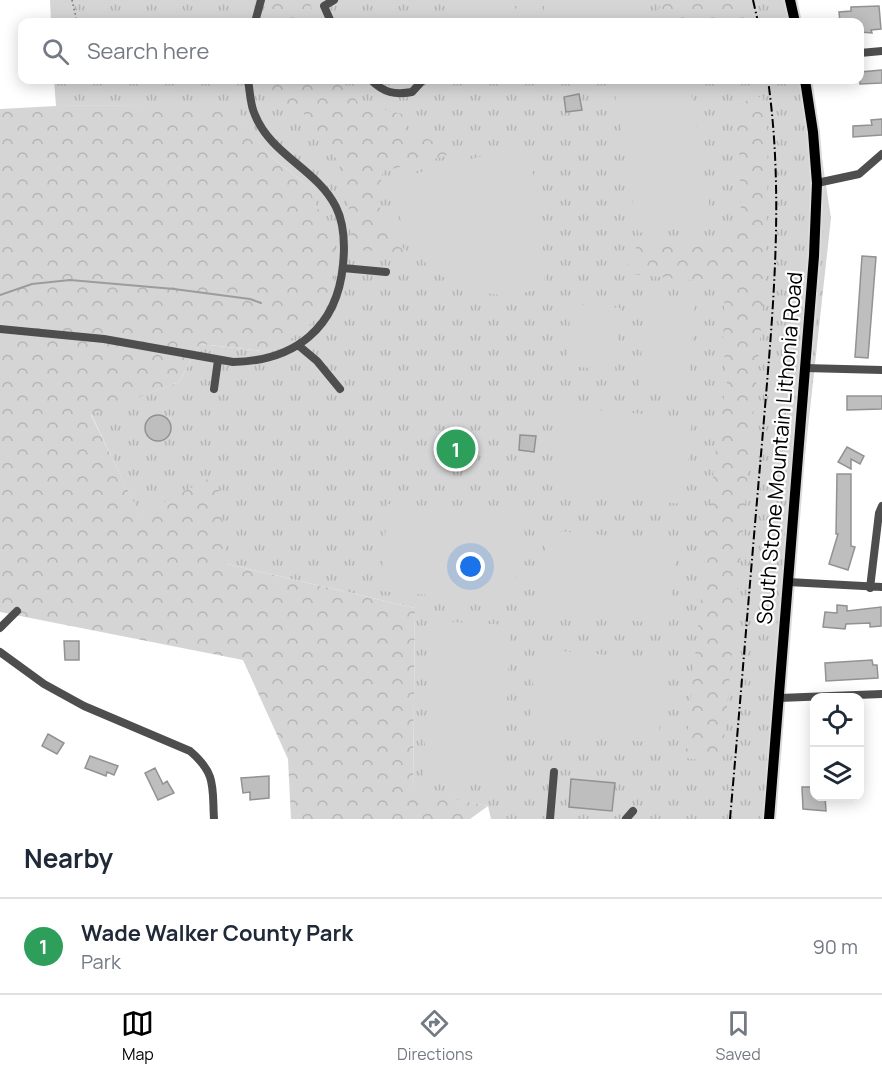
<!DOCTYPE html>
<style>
:root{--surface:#fff;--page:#f2f2f3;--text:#1f2937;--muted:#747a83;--line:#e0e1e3;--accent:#000}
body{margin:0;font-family:Manrope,sans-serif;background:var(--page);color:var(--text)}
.controls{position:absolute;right:18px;bottom:18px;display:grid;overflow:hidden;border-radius:12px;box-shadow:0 3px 15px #0003}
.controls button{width:54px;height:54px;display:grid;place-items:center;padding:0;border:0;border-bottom:2px solid var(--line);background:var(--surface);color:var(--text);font:30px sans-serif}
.you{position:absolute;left:471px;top:567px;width:21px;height:21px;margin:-15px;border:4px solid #fff;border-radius:50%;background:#1a73e8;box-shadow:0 0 0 9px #1a73e833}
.badge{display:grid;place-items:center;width:39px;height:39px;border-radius:50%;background:var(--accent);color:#fff;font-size:20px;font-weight:700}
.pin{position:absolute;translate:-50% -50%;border:3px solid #fff;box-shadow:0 2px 6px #0006}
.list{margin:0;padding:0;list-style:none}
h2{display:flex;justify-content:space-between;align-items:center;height:78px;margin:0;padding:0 24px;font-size:26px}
h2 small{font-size:20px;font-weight:400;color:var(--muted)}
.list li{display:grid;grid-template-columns:39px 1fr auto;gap:18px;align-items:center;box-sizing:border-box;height:96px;padding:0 24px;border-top:2px solid var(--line)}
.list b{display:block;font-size:22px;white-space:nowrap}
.list p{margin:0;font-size:20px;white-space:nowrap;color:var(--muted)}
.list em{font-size:20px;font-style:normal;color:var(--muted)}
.icon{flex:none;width:33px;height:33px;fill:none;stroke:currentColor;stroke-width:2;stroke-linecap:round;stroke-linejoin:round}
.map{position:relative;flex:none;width:882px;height:819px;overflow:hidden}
.search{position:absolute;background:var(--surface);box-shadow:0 3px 15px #0003;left:18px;right:18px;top:18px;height:66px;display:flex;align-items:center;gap:15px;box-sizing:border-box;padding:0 21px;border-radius:12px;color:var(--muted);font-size:22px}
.sheet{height:174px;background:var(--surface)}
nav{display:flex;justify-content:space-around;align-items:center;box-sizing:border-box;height:84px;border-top:2px solid var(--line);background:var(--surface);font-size:16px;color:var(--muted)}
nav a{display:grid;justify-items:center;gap:3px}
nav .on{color:var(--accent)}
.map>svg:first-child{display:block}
.grass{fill:url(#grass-tufts)}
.forest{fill:url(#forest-crowns)}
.pitch{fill:#d5d5d5}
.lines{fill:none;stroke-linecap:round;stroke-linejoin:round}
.stream{stroke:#9c9c9c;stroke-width:2}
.building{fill:#bebebe;stroke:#929292;stroke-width:1.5}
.major-casing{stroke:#dbdbdb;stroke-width:14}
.path{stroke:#707070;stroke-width:1.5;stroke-dasharray:1.5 3;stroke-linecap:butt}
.minor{stroke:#4e4e4e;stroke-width:8}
.major{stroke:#000;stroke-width:10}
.rail{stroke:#000;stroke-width:2;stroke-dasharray:9 3 1.5 3;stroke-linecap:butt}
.labels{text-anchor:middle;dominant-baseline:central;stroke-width:4.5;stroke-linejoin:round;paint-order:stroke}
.street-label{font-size:21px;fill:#000;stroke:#fff}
</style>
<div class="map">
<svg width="882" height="819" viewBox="0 0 882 819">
<defs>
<pattern id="grass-tufts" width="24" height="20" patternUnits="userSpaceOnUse" patternTransform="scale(1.5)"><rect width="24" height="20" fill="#d5d5d5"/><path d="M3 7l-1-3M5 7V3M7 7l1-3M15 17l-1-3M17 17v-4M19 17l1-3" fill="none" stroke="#b5b5b5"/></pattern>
<pattern id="forest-crowns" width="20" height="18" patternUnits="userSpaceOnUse" patternTransform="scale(1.5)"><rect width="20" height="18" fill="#d5d5d5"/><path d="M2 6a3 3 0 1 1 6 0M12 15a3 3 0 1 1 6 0" fill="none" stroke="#b5b5b5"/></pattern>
</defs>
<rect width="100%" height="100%" fill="#fff"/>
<path class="grass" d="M50 0H797L801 22H51Z
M54 80H810L831 218 770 774 767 819H491L488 806 413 792 415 608 227 564 140 516 91 414 179 382 200 344 262 351 307 185 268 154 233 105 56 106Z"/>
<path class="forest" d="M269 0H309L316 22H263Z
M663 0H740L747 22H656V15Z
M261 80H342L359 104 402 114 406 130 449 148 446 156 383 171 377 203 406 253 352 249 348 198 338 161 313 129 300 107 268 102Z
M763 96 768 139 766 272 722 763 685 758 718 427 727 382 723 343 725 284 623 273 638 244 732 240 741 212 739 146 733 105Z
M233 104 268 154 307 185 335 245 334 293 312 323 289 340 262 351 200 344 179 382 91 415 140 515 217 474 227 564 415 608 413 791 488 806 470 819H291L288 759 243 660 0 612V109L56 106Z"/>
<path class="pitch" d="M159 0H180L187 22H166Z
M450 0H513L519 22H446L445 2Z
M544 0H644L641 22H544Z
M628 80H689L712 221 638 233 613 82Z
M518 150 526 151 532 158V171L540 200 545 285C523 296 501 297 478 291 423 278 394 234 395 179L479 157 510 154Z
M646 296 695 300 688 391 639 387Z
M571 304 620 308 615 370 566 366Z
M559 407 692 418 685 504 552 493Z
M388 504 522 515 514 602 380 591Z
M547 530 677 542 669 624 539 612Z
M432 621 510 625 504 779 423 778Z
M536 649 666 660 658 743 529 731Z"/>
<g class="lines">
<path class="stream" d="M0 295 32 284 70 280 174 289 250 299 261 303"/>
</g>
<path class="building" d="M879 6 881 29 871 30 872 33 860 32V22H840L839 12 851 11V7Z
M882 70V83L860 84V72Z
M579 94 582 110 566 112 564 97Z
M882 119V135L853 137V126L872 125 871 120Z
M862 256 876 257 868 358 855 357Z
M847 396H882V409L847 410Z
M145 428a13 13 0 1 1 26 0a13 13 0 1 1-26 0Z
M520 435 536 436 534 452 519 450Z
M847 447 864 456 860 464 851 459V469L838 462Z
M837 474H851V546L855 547 848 570 829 564 838 534H836Z
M837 605 847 606V611L881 607V626L870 627V623L846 624 845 629 823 627 825 612 837 613Z
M64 641H79V660H65Z
M872 660 873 665H877L878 678 826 681 825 663Z
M48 734 64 743 57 754 42 746Z
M90 756 118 766 114 775 107 772 106 776 85 768Z
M155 768 163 784 167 781 174 793 158 800 145 773Z
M269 776V798L250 800V792L243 793 241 778Z
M571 779 615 783 612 811 569 807Z
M802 787H811V790H814V796H825L826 811 803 809Z"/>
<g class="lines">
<defs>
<path id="major" d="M790 0 795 22
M769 819 814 256 817 183 813 132 805 80"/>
</defs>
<use href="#major" class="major-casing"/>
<path class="path" d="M72 0 77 22"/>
<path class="minor" d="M255 22 261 0
M331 22 324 6 334 0
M860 53 882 51
M371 80C384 93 395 95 412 92L423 80
M817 183 859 174 882 154
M343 268 386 272
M0 329 104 339 233 362C295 361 337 328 343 265 345 245 345 225 336 207 317 169 271 155 255 115 250 105 250 91 248 80
M298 345 317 361 340 389
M805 368 882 370
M214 389 218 360
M788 582 882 587
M870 588 879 513 882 506
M0 628 17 611
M0 652 44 684 84 706 190 751C217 774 212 787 214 819
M779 698 882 694
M550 819 554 772
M626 819 633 811"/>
<use href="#major" class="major"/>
<path class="rail" d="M753 0 758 22
M730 819C741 694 751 568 762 443 772 321 785 201 768 80"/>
</g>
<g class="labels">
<g class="street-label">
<text transform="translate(779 448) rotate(-85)">South Stone Mountain Lithonia Road</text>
</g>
</g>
</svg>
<div class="controls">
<button><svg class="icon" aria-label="locate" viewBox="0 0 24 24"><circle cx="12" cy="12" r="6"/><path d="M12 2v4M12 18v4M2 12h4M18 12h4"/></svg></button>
<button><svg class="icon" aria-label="layers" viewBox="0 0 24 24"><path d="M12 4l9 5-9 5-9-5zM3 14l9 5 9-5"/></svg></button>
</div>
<div class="you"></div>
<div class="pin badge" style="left:456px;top:449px;background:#2e9e5b">1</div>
<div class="search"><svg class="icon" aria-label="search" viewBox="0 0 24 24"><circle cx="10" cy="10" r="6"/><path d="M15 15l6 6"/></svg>Search here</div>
</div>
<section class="sheet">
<h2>Nearby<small></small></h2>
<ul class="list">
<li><span class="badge" style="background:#2e9e5b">1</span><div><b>Wade Walker County Park</b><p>Park</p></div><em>90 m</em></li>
</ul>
</section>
<nav>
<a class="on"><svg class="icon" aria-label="map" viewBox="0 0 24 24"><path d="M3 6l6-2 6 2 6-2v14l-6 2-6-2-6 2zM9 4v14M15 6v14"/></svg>Map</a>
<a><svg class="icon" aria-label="directions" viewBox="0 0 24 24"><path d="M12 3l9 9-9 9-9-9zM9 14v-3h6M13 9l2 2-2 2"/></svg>Directions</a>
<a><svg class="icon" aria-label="saved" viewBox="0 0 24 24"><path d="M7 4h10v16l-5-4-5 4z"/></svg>Saved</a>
</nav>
